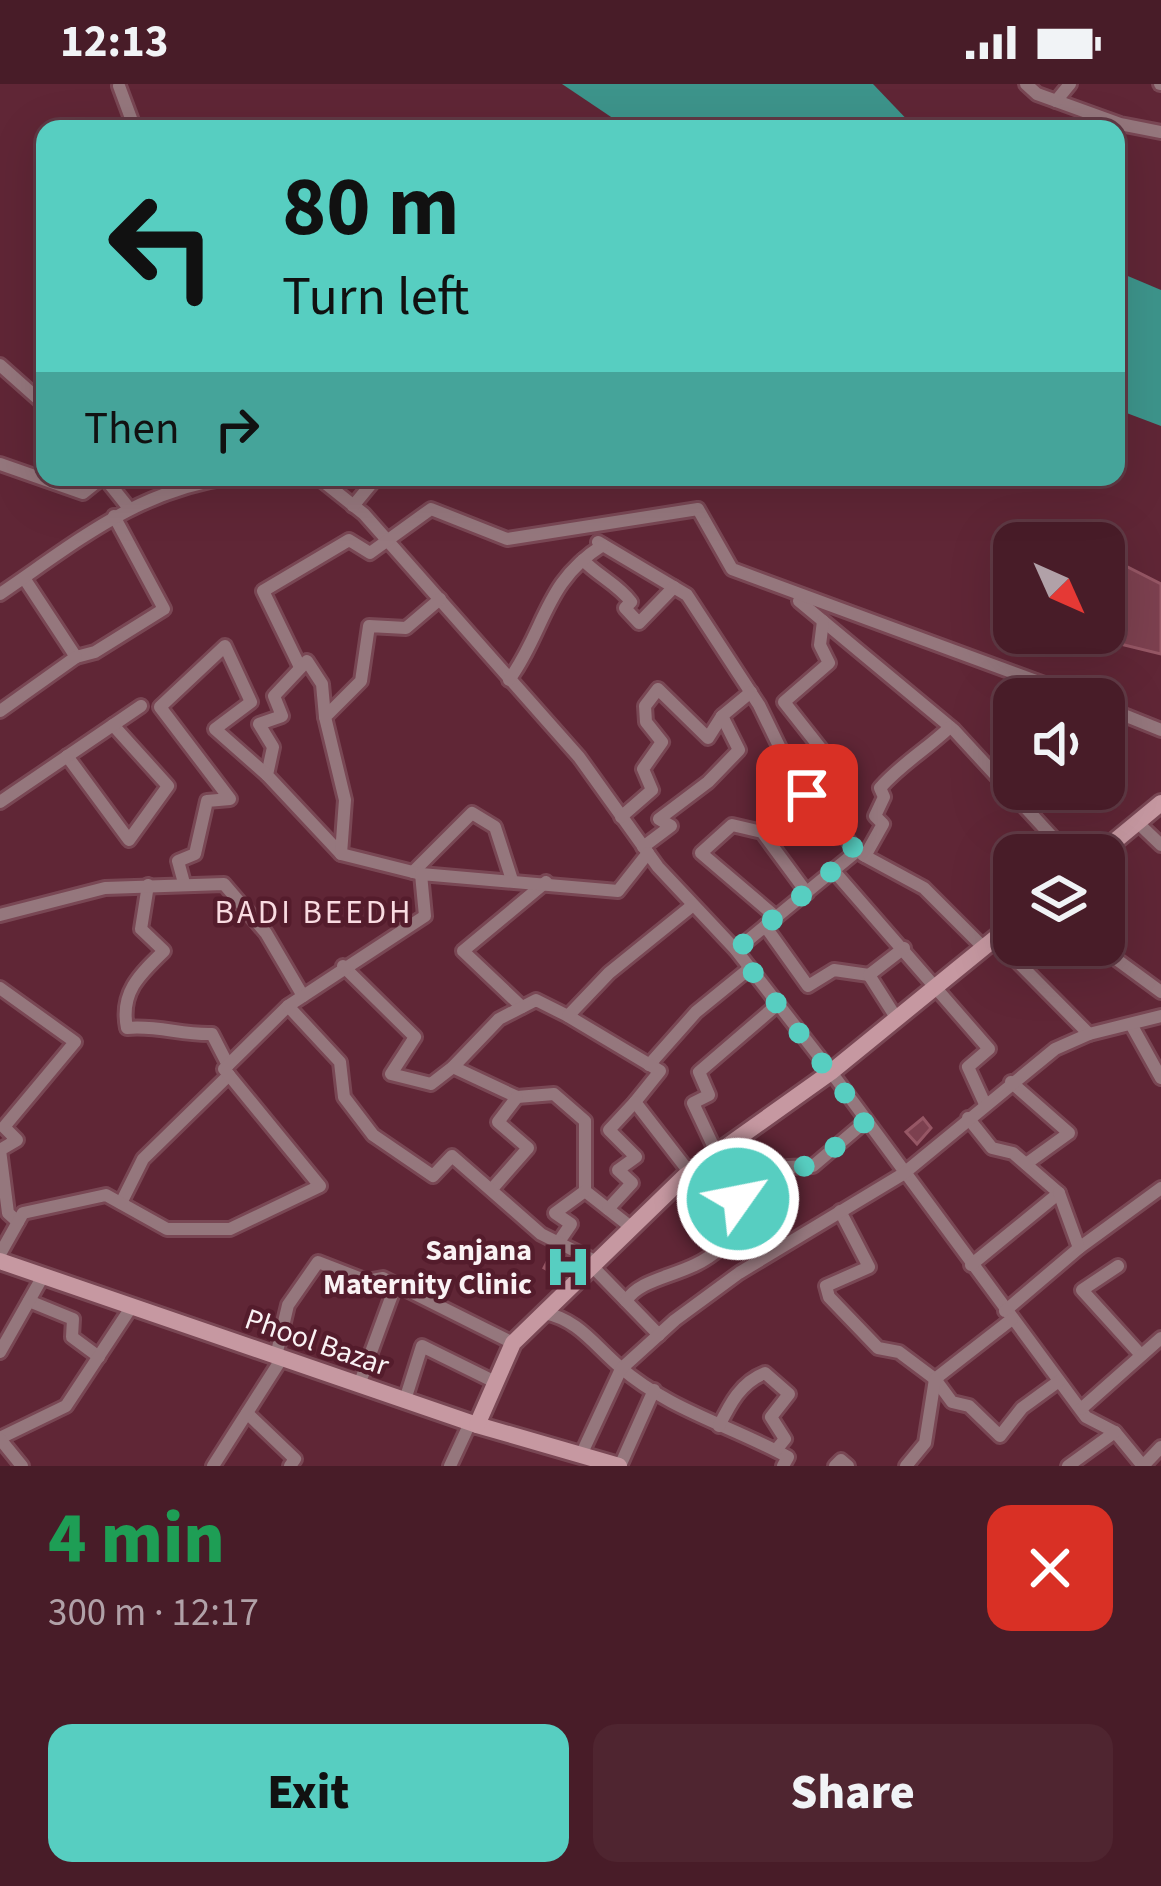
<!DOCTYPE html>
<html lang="en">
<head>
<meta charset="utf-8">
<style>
	:root { --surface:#481c28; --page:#4f2530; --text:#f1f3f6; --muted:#b1a1a8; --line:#603a45; --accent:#57cec1 }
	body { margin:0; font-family:"Source Sans 3",sans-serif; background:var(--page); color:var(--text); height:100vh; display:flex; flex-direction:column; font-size:45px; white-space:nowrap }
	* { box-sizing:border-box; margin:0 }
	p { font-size:39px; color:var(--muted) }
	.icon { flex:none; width:66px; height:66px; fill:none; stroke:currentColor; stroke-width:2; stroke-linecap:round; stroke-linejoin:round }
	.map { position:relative; height:1382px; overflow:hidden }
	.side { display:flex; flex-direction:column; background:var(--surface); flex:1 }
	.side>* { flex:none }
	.guide { position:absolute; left:36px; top:36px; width:1089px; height:366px; border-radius:24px; box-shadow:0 12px 48px #0002,0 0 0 3px var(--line); background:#57cec1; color:#111; overflow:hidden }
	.needle { width:78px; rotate:135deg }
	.controls { position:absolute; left:993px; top:438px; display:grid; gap:24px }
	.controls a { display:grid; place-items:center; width:132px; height:132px; border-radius:24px; background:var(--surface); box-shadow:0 12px 48px #0002,0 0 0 3px var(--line); font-size:60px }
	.pin { position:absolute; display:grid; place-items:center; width:102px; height:102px; color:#fff; margin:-51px; border-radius:24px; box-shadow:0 6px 18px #0006 }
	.me { position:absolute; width:132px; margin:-66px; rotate:57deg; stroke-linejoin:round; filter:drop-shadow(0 0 9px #0008) }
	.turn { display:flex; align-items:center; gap:42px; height:252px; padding:0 48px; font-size:54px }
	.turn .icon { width:156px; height:156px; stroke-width:2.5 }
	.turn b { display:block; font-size:84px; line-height:102px }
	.then { display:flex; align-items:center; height:114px; padding:0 48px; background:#0003; gap:24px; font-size:45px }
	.round { display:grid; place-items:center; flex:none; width:126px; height:126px; border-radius:24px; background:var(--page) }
	.summary { display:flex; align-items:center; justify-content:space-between; height:204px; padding:0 48px }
	h1 { font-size:72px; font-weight:800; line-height:90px; color:#1e9e55 }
	.primary-button { display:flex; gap:24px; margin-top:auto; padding:24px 48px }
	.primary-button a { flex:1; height:138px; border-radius:24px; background:var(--accent); color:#111; font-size:48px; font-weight:800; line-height:138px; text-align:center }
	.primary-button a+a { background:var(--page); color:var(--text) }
	.status { display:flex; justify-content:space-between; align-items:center; height:84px; padding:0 60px; background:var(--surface); direction:ltr }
	.status svg { height:33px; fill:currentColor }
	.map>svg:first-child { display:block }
	.water { fill:#3d948b }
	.building { fill:#7c404f; stroke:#965765; stroke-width:3 }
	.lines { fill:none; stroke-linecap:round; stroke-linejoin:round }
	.street-casing { stroke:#794754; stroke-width:18 }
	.secondary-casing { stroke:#794754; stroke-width:22 }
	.street { stroke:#95777d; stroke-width:12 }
	.secondary { stroke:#c698a1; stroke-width:16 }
	.route { stroke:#57cec1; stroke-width:21; stroke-dasharray:0 37.8 }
	.labels { text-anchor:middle; stroke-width:9; stroke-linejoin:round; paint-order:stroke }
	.poi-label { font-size:30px; font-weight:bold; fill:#faf2f4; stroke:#541c2c; text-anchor:end }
	.street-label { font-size:30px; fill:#faf2f4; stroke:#541c2c }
	.neighbourhood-label { font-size:33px; letter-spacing:3px; fill:#f9dbe1; stroke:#541c2c }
</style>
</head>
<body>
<div class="status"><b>12:13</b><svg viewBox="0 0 49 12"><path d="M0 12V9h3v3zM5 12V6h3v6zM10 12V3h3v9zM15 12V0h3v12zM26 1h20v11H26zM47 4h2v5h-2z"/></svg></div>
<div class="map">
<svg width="1161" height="1382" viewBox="0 0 1161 1382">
	<rect width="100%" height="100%" fill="#602636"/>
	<!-- water -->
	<g class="water">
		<path d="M 562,0 L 873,0 L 916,45 L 629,45 Z"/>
		<path d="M 1116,187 L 1161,206 L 1161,342 L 1116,325 Z"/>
	</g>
	<!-- building -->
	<g class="building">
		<path d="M 1104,471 L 1161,500 L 1161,570 L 1104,556 Z"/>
		<path d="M 923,1034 L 931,1044 L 917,1060 L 906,1048 Z"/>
		<path d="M 560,1171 L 577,1180 L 562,1194 L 544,1184 L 550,1172 L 557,1176 Z"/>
	</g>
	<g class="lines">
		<!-- street casing -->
		<g class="street-casing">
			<g id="street">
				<path d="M 1026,0 L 1037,10 L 1120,40 L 1161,48"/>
				<path d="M 1160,0 L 1161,0"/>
				<path d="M 119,2 L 135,45"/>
				<path d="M 1056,17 L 1070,0"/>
				<path d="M 0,281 L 45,321"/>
				<path d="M 0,380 L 83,409 L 103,393"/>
				<path d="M 104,393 L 128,423"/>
				<path d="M 306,393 L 320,395 L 364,430 L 579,673 L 658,783 L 736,866 L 831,988 L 1086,1333 L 1115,1348 L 1143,1382"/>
				<path d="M 353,422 L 377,393"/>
				<path d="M 598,458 L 687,511 L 759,621 L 796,697 L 857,767 L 736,866"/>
				<path d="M 583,476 C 598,492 619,501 631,518 L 625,524 L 639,539 L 674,503"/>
				<path d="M 24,494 L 76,573 L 95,568 L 164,525 L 114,432"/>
				<path d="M 0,510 C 78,457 137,406 233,393"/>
				<path d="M 799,517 L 954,646 L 1069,771"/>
				<path d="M 300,583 L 263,507 L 349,456 L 370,469 L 431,425 L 507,455 L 698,425 L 732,485 L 1085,615"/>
				<path d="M 509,596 C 546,545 544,498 603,461"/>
				<path d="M 1104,623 L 1161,646"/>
				<path d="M 0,627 L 76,573"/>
				<path d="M 325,633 L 322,600 L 307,577 L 274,612 L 282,632 L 259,640 L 273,663 L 267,691 L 341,770"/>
				<path d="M 67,672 L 129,756 L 168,702 L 113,641"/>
				<path d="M 807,711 L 829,675 L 784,618 L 829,579 L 820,561 L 823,537"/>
				<path d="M 0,718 L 141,622"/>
				<path d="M 621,733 L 652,706 L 643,685 L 662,658 L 646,638 L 645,622 L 658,605 L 708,654 L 722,632"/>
				<path d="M 1138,739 L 1161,761"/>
				<path d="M 643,763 L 671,742 L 659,735 L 708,698 L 739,666 L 722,632 L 751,608"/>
				<path d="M 863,771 L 924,804 L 984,864"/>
				<path d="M 865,772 L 883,740 L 875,732 L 884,713 L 880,704 C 902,679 926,666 950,643"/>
				<path d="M 833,786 L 989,965 L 968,983 L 985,1020"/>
				<path d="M 413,788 L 472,729 L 495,743 L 512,796"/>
				<path d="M 421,790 L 341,770 L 345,716 L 325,633 L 361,597 L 369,542 L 406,544 L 440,515"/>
				<path d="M 184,799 L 178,777 L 195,770 L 207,717 L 230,715 L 160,623 L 225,562 L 251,618 L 215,645 L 267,691"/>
				<path d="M 148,801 L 141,845 L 164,867 C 139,891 120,909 127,944 C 158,941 181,951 212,950 L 228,981"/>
				<path d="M 0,831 L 105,804 L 224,800 L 266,849 L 303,912"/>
				<path d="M 776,833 L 701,769 L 732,741 L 762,748 L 807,809"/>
				<path d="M 765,842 L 808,902 L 834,886 L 869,891"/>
				<path d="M 995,855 L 1089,950"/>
				<path d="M 1097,861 L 1161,908"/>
				<path d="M 343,882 L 415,953 L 391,990 L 431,1000 L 453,983"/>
				<path d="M 0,904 L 75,958 L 4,1043 L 17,1056 L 0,1066 L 8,1129 L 18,1138"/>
				<path d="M 522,923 L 463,867 L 546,798"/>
				<path d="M 568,932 L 536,916 L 499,935 L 453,983 L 517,1013 L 554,1010 L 585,1037 L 585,1107 L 632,1144"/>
				<path d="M 897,935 L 869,891 L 904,864"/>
				<path d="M 1132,942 L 1161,994"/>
				<path d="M 649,981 L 696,928 L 750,884"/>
				<path d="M 1011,998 L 1069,1049 L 1026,1080"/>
				<path d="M 968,1034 L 992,1064 L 1013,1069 L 1059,1109 L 971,1181"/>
				<path d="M 717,1070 L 693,1019 L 709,1011 L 699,988 L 778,920"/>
				<path d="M 690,1089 L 635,1018 L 660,987 L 568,932 L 609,889 L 693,821"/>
				<path d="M 492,1105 L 528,1064 L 498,1038 L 517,1013"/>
				<path d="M 121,1119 L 143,1075 L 229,991"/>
				<path d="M 608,1125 L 632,1099 L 618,1086 L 636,1073 L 609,1046 L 635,1018"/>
				<path d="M 840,1127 L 869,1183 L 826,1202 L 829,1213 L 878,1264 L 899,1268 L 935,1295 L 952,1318 L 969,1322 L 1000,1352 L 1022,1324 L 1059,1297"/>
				<path d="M 558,1159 L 571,1140 L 555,1129 L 585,1107"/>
				<path d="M 1079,1164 L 1161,1104"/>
				<path d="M 0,1170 L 23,1129 L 106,1111 L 167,1145 L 230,1145 L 320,1102 L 224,985 L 288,922"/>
				<path d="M 597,1178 L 541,1150 L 452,1072 L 433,1092 L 373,1051 L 344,1013 L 340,978 L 288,922 L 425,832 L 421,790 L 618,807 L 648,769"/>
				<path d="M 592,1182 L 626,1217"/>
				<path d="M 1118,1182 L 1082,1206 L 1141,1271"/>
				<path d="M 29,1217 L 73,1235 L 72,1253 L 99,1273"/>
				<path d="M 1005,1227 L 1079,1164 L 1059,1109"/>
				<path d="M 544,1229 C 578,1235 595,1262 620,1283 C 669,1326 732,1342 788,1373 L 783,1382"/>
				<path d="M 659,1251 L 626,1217 C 642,1191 689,1193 719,1165 L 715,1149 L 738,1115 L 758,1098 L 788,1083 L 813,1082 L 866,1037"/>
				<path d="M 0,1268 L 43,1192"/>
				<path d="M 276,1272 L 288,1221 L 318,1178 L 367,1197 L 383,1194 L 513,1259"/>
				<path d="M 359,1301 L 396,1200"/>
				<path d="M 405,1316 L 422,1262 L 495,1298"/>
				<path d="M 1081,1325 L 1161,1254"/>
				<path d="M 247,1329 L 295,1375 L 290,1382"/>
				<path d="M 719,1342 C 730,1320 741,1298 765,1289 L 789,1310 L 771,1333 L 785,1355 L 776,1366"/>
				<path d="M 0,1354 L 66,1322 L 132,1222"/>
				<path d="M 0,1355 L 22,1382"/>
				<path d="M 581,1371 L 621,1285 L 675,1236 L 739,1189 L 903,1090 L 1055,965 L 1089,950 L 1161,932"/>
				<path d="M 213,1382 L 282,1274"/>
				<path d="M 450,1382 L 470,1339"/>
				<path d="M 620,1382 L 654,1306"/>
				<path d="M 835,1382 L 841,1376 L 848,1382"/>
				<path d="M 906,1382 L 925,1359 L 935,1295 L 1012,1235"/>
				<path d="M 1068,1382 L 1115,1348"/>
				<path d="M 1143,1382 L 1161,1363"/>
			</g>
		</g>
		<!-- secondary casing -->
		<g class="secondary-casing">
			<g id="secondary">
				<path d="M 1098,771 L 1161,719"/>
				<path d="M 0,1177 L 477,1341 L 619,1382"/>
				<path d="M 477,1341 L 513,1259 L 685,1092 L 831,988 L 1014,839"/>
			</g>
		</g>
		<!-- street -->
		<use href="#street" class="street"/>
		<!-- secondary -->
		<use href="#secondary" class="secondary"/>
	</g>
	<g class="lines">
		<!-- route -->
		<path class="route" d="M 738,1115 L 788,1083 L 813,1082 L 866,1037 L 736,866 L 856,767 L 807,711"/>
	</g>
	<!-- icons -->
	<defs>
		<g id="hospital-bare" transform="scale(3.6)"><path d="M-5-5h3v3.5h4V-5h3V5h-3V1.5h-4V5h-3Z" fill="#57cec1" stroke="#541c2c" stroke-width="2.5" paint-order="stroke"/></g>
	</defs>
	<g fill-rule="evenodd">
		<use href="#hospital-bare" x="568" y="1183"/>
	</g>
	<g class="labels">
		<!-- poi labels -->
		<g class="poi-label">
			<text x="532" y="1176">Sanjana<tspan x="532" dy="34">Maternity Clinic</tspan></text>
		</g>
		<!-- street labels -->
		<g class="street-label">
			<text transform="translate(317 1258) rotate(19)" y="10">Phool Bazar</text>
		</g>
		<!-- neighbourhood labels -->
		<g class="neighbourhood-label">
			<text x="314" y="839">BADI BEEDH</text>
		</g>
	</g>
</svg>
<div class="controls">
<a><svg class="needle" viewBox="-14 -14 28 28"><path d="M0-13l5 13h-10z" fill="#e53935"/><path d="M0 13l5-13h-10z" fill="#b1a1a8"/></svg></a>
<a><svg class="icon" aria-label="sound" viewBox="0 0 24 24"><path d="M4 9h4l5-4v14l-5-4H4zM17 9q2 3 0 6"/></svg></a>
<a><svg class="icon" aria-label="layers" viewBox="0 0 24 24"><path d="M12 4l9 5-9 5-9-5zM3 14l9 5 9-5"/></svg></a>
</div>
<div class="pin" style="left:807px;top:711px;background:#d93025"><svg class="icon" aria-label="arrive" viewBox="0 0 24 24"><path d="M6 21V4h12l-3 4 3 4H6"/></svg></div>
<svg class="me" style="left:738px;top:1115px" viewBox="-20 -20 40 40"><circle r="17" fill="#57cec1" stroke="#fff" stroke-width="3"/><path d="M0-11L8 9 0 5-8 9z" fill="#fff"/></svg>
<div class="guide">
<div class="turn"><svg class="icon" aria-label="left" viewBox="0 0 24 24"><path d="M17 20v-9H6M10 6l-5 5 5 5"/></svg><div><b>80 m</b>Turn left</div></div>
<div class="then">Then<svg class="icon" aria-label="right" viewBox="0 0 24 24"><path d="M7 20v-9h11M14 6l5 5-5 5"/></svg></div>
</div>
</div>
<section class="side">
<div class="summary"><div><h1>4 min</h1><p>300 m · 12:17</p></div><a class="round" style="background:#d93025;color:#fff"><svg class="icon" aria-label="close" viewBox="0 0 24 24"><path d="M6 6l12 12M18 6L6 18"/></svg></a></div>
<div class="primary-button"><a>Exit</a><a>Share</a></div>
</section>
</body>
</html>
